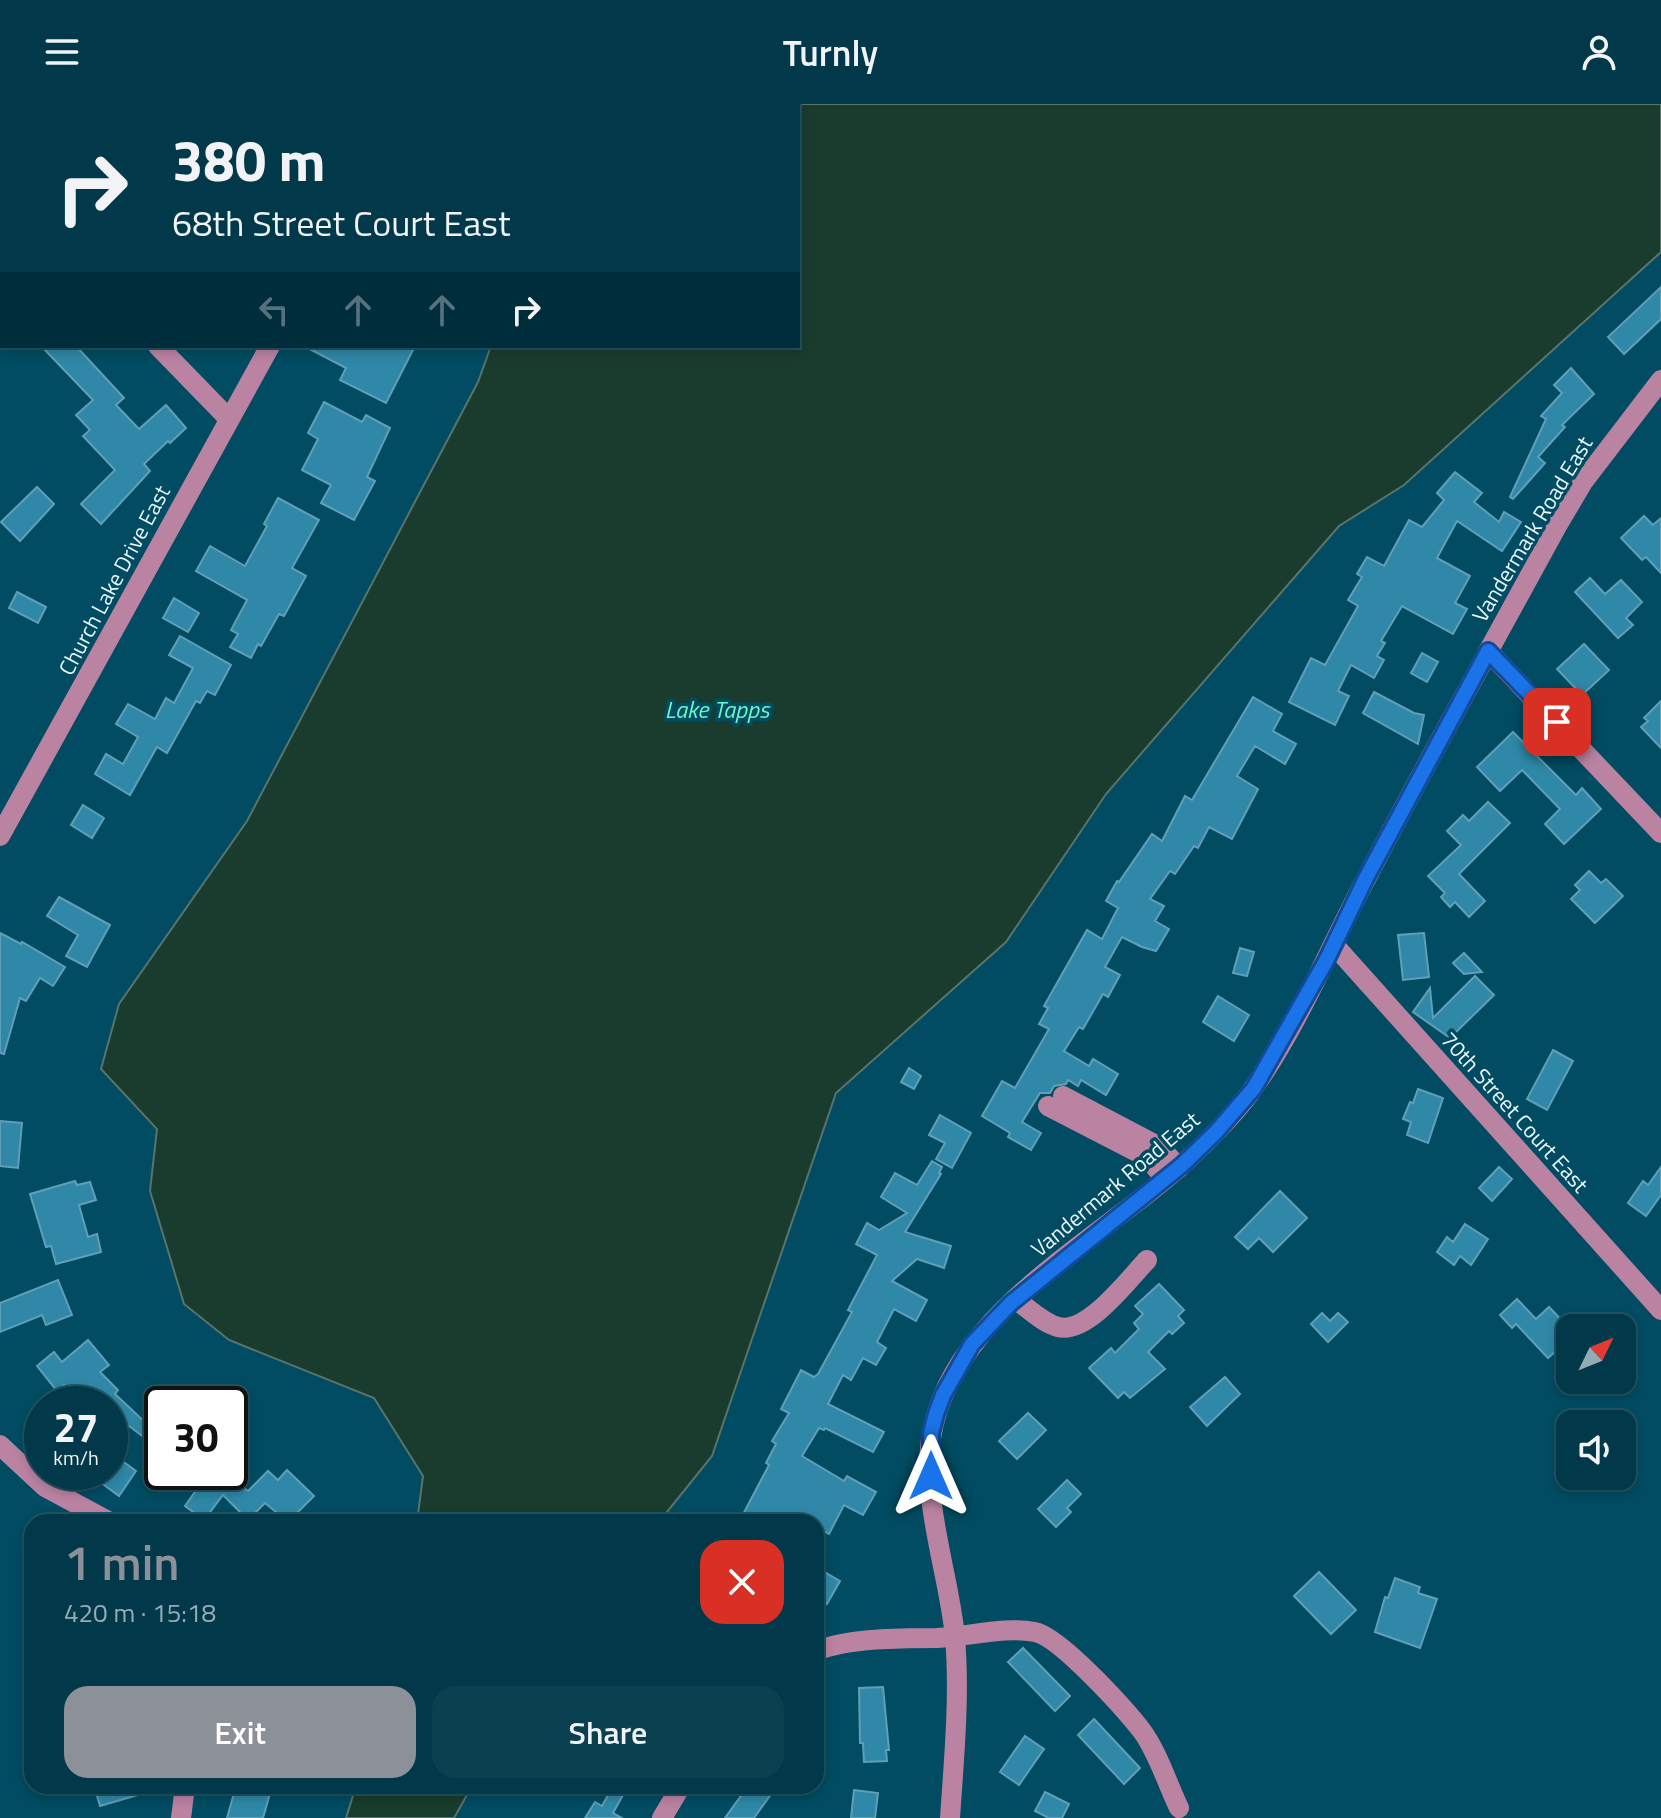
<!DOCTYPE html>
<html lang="en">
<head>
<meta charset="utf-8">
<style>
	:root { --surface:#01394a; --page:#0b4051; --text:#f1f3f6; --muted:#96acb5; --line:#235362; --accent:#8c9099 }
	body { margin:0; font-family:"Titillium Web",sans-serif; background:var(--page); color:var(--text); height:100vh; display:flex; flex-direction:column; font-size:30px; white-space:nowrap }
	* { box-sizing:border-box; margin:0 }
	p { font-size:26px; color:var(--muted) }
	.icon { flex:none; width:44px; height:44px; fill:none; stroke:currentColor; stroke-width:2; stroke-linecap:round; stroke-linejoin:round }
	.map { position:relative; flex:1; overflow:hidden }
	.panel { position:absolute; left:24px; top:1410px; width:800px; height:280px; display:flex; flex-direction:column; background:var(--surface); border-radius:24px; box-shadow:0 4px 12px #0003,0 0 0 2px var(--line) }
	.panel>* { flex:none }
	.hud { position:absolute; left:0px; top:0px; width:800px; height:244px; box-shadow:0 4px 12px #0003,0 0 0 2px var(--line); background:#01394a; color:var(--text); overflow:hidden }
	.needle { width:52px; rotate:47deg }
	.buttons { position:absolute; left:1556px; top:1210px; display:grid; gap:16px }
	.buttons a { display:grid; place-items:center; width:80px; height:80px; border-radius:16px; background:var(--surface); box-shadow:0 4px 12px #0003,0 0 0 2px var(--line); font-size:40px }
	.speed { position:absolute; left:24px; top:1282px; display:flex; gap:16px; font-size:40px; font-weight:700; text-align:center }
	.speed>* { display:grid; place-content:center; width:104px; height:104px; border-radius:50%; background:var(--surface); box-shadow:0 4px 12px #0003,0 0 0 2px var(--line); line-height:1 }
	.speed small { font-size:20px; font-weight:400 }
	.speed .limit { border:4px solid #111; border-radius:12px; background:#fff; color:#111 }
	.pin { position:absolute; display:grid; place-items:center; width:68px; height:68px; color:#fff; margin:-34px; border-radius:16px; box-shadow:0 4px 12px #0006 }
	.me { position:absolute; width:88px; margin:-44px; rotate:0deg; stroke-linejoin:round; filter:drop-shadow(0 0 6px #0008) }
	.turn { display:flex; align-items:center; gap:28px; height:168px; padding:0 40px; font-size:36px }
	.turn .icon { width:104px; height:104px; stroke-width:2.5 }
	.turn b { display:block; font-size:56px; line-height:68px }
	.lanes { display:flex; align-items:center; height:76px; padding:0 40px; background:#0003; justify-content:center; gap:40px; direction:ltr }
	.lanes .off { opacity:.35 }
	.round { display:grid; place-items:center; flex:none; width:84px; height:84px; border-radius:24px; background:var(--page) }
	.summary { display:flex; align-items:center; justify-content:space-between; height:136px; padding:0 40px }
	h1 { font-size:48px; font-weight:600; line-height:60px; color:var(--accent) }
	.button { display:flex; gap:16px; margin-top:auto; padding:16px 40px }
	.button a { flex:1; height:92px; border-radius:24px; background:var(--accent); color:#fff; font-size:32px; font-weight:600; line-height:92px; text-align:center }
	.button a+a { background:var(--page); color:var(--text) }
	header { display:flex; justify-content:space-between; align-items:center; height:104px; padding:0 40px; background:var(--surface); font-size:36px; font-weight:600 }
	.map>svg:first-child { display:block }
	.water { fill:#193c2e; stroke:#58746c; stroke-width:2 }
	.building { fill:#2f88a7; stroke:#619fb7; stroke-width:2 }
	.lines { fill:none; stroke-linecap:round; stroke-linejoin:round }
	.minor { stroke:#bb83a2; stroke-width:20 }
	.route-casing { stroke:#114b97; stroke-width:20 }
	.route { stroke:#1a73e8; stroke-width:14 }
	.labels { text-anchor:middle; stroke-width:7; stroke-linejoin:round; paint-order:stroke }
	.street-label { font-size:22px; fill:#eaf7fc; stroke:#014c62 }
	.water-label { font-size:24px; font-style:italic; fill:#68f9c3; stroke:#014c62 }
</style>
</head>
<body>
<header><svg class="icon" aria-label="menu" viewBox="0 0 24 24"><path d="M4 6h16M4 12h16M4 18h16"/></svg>Turnly<svg class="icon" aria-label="person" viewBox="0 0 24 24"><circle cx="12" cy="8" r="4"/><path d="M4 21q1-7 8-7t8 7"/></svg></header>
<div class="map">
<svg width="1661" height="1714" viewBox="0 0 1661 1714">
	<rect width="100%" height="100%" fill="#014c62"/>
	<!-- water -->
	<g class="water">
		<path d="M 577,0 L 1661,0 L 1661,148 L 1404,381 L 1339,422 L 1106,690 L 1006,838 L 836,989 L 712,1352 L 659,1418 L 417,1418 L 423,1372 L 374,1294 L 229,1236 L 184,1200 L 150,1087 L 157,1025 L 101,965 L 119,900 L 247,717 L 478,278 L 491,242 L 798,242 L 798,2 L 576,2 Z"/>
		<path d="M 356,1682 L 472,1682 L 454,1714 L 346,1714 Z"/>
	</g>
	<!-- building -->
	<g class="building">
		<path d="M 1661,183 L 1661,215 L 1624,250 L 1608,233 Z"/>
		<path d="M 41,242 L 76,242 L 124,294 L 116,301 L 139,325 L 166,301 L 186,324 L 170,339 L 168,337 L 144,360 L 150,367 L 101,420 L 81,400 L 115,366 L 83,332 L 90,326 L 76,311 L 93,296 Z"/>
		<path d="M 304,242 L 415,242 L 386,299 L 340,276 L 346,264 Z"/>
		<path d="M 1571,264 L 1594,290 L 1562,321 L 1565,323 L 1538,353 L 1545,359 L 1513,395 L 1510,393 L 1546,315 L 1541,312 L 1562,289 L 1554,281 Z"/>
		<path d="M 324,298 L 362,318 L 366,311 L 390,324 L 367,373 L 375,377 L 354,416 L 321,399 L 331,381 L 302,366 L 318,335 L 308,329 Z"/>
		<path d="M 1455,368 L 1482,389 L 1474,398 L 1499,418 L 1504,408 L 1521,418 L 1502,447 L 1457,417 L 1437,454 L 1470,472 L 1455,499 L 1467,505 L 1453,530 L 1402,502 L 1381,537 L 1385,539 L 1377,552 L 1384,556 L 1374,574 L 1351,561 L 1338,587 L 1349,592 L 1335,621 L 1289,598 L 1311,554 L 1325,561 L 1358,502 L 1348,496 L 1362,473 L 1357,470 L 1367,453 L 1384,462 L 1409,416 L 1422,423 L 1444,396 L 1437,389 Z"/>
		<path d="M 37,383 L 54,400 L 20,437 L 1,418 Z"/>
		<path d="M 278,394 L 319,416 L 292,464 L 306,472 L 284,512 L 279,510 L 261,542 L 258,540 L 251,554 L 230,543 L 238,530 L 231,526 L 247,496 L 196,467 L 210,442 L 245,462 L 267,422 L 264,420 Z"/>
		<path d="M 1644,412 L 1653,421 L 1661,414 L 1661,469 L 1646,453 L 1642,456 L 1621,434 Z"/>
		<path d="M 1590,474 L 1605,490 L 1621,476 L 1642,498 L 1626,514 L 1633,521 L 1618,534 L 1575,488 Z"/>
		<path d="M 17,488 L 46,503 L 38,519 L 9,504 Z"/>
		<path d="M 174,494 L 199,509 L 188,528 L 163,514 Z"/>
		<path d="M 180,532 L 231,561 L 215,591 L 207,587 L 200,599 L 196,597 L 167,649 L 157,643 L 130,691 L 95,670 L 106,650 L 123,660 L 138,633 L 116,620 L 128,600 L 155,615 L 166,594 L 174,599 L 193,564 L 169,551 Z"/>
		<path d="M 1584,540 L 1609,566 L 1582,591 L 1557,565 Z"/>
		<path d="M 1422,549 L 1438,558 L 1427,578 L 1411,569 Z"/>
		<path d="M 1374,588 L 1414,609 L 1424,611 L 1418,640 L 1363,609 Z"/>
		<path d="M 1253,593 L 1282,610 L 1273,627 L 1296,640 L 1285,660 L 1255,642 L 1237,672 L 1258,685 L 1232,735 L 1209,723 L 1198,744 L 1194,742 L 1175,770 L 1170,767 L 1150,795 L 1164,802 L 1155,817 L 1169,825 L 1156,847 L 1142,843 L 1122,833 L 1105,863 L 1120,871 L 1108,893 L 1103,890 L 1083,925 L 1079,923 L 1064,947 L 1089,962 L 1093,955 L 1118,970 L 1106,991 L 1081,976 L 1078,982 L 1068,976 L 1066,980 L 1054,982 L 1050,989 L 1040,989 L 1022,1018 L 1041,1029 L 1031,1046 L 1008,1033 L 1010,1029 L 982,1012 L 1002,977 L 1015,984 L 1049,925 L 1039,920 L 1048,904 L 1044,902 L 1087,826 L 1102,835 L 1118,804 L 1106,797 L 1117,777 L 1119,778 L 1152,730 L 1162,737 L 1185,692 L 1192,696 Z"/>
		<path d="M 1661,597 L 1661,644 L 1641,623 L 1648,617 L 1644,614 Z"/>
		<path d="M 1513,628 L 1576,691 L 1582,684 L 1601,705 L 1564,740 L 1545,720 L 1560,705 L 1522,666 L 1500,687 L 1477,663 Z"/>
		<path d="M 1488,698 L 1510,719 L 1459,770 L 1485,797 L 1469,813 L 1455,798 L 1450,803 L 1441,793 L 1445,789 L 1428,772 L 1461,741 L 1447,727 L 1463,711 L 1469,717 Z"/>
		<path d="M 83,701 L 104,714 L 92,734 L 71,721 Z"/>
		<path d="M 1589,767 L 1601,779 L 1606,775 L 1623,792 L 1595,819 L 1571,795 L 1580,786 L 1575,781 Z"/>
		<path d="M 59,793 L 110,821 L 87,863 L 66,852 L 78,831 L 47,812 Z"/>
		<path d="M 0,829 L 21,840 L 22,838 L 65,863 L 53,882 L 40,874 L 26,897 L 20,894 L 4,950 L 0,949 Z"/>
		<path d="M 1424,829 L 1429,873 L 1403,876 L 1398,831 Z"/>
		<path d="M 1240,844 L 1254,848 L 1247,872 L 1233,869 Z"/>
		<path d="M 1464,849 L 1482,868 L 1464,870 L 1453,859 Z"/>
		<path d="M 1475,872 L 1494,891 L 1450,934 L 1413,908 L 1430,884 L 1433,914 Z"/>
		<path d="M 1218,892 L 1249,911 L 1234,937 L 1203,918 Z"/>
		<path d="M 1553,946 L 1573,957 L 1547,1006 L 1527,995 Z"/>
		<path d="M 909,964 L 921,972 L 914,985 L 901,978 Z"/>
		<path d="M 1418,985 L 1443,994 L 1428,1039 L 1407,1031 L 1411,1018 L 1403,1015 L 1410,998 L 1413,999 Z"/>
		<path d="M 940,1011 L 971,1029 L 952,1064 L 936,1055 L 945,1039 L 929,1031 Z"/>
		<path d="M 0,1017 L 22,1019 L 18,1064 L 0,1062 Z"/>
		<path d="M 932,1057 L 942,1063 L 939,1069 L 941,1070 L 905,1128 L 951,1142 L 944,1164 L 917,1155 L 892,1177 L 927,1196 L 916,1217 L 894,1205 L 877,1238 L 886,1244 L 876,1261 L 863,1254 L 851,1276 L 843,1271 L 828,1300 L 884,1328 L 873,1348 L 825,1324 L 824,1326 L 819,1324 L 802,1352 L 844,1377 L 847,1372 L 876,1388 L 863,1411 L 844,1401 L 829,1430 L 816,1423 L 816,1418 L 806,1418 L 788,1409 L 783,1418 L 739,1418 L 769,1361 L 766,1359 L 776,1340 L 772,1337 L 789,1309 L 781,1305 L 801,1266 L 814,1273 L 818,1270 L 852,1208 L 848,1206 L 877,1151 L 856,1140 L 867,1119 L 879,1126 L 907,1109 L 881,1093 L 895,1069 L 917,1081 Z"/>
		<path d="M 1499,1063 L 1512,1075 L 1492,1097 L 1479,1084 Z"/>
		<path d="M 1661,1063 L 1661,1091 L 1646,1112 L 1628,1099 L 1643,1077 L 1648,1081 Z"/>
		<path d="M 75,1077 L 77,1081 L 90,1078 L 96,1096 L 79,1101 L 88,1133 L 97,1130 L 101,1148 L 56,1160 L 51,1142 L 46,1143 L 30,1090 Z"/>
		<path d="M 1280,1087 L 1307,1114 L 1273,1148 L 1259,1134 L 1248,1145 L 1235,1133 Z"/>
		<path d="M 1465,1120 L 1488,1135 L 1471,1161 L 1460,1152 L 1454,1161 L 1437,1148 L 1447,1133 L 1453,1138 Z"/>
		<path d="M 58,1176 L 72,1211 L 46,1221 L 42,1211 L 0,1228 L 0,1199 Z"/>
		<path d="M 1159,1180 L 1184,1206 L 1178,1212 L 1184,1219 L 1172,1230 L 1169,1227 L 1148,1248 L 1165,1265 L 1130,1294 L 1124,1288 L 1118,1294 L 1089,1264 L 1111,1244 L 1115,1249 L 1139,1225 L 1134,1219 L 1143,1210 L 1135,1202 Z"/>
		<path d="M 1517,1195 L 1536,1215 L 1549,1203 L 1570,1225 L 1570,1234 L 1548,1254 L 1516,1220 L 1512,1224 L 1500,1211 Z"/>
		<path d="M 1322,1209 L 1330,1217 L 1338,1209 L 1348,1218 L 1328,1238 L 1311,1220 Z"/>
		<path d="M 88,1236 L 109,1261 L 100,1268 L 118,1286 L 115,1290 L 148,1321 L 162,1302 L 162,1347 L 129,1322 L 110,1342 L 110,1300 L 80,1300 L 64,1281 L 57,1287 L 37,1262 L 54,1248 L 62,1258 Z"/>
		<path d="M 1225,1273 L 1240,1290 L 1207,1322 L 1190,1303 Z"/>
		<path d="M 1028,1309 L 1046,1326 L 1017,1355 L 999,1337 Z"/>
		<path d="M 110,1348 L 136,1367 L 119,1392 L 100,1378 L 107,1368 L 110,1368 Z"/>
		<path d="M 287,1366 L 314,1392 L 288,1418 L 265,1399 L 248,1416 L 223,1391 L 204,1416 L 185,1402 L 199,1382 L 180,1368 L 222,1368 L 248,1387 L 268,1367 L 278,1376 Z"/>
		<path d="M 1067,1376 L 1081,1390 L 1067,1404 L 1071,1408 L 1056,1423 L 1038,1405 Z"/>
		<path d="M 816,1463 L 840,1477 L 827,1500 L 816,1494 Z"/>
		<path d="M 1319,1468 L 1356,1506 L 1331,1530 L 1294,1492 Z"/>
		<path d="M 1395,1474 L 1420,1483 L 1418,1489 L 1437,1495 L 1420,1544 L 1375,1528 L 1385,1493 L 1388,1494 Z"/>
		<path d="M 1023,1544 L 1070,1592 L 1055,1607 L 1008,1558 Z"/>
		<path d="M 883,1583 L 889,1646 L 886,1646 L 887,1657 L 864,1658 L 863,1639 L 860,1639 L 859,1584 Z"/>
		<path d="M 1094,1615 L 1140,1664 L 1124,1680 L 1078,1631 Z"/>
		<path d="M 1025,1632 L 1044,1645 L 1019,1681 L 1000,1668 Z"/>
		<path d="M 94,1682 L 154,1682 L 155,1686 L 100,1702 Z"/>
		<path d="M 236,1682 L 272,1682 L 263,1714 L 227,1714 Z"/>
		<path d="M 613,1682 L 628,1682 L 613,1709 L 622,1714 L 585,1714 L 595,1698 L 602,1702 Z"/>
		<path d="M 748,1682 L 777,1682 L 754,1714 L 725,1714 Z"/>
		<path d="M 854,1686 L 878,1689 L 875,1714 L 851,1714 Z"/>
		<path d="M 1045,1688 L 1069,1700 L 1062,1714 L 1049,1714 L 1035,1707 Z"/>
	</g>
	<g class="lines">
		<!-- minor -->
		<g class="minor">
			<path d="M 377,2 L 378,0"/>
			<path d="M 0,81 L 2,83"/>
			<path d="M 158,242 L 228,314"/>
			<path d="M 1488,547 L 1661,729"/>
			<path d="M 0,732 L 270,242"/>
			<path d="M 1334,841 L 1661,1206"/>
			<path d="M 1063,992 L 1160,1043 L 1179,1064"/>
			<path d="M 1048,1002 L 1147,1053 L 1165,1075"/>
			<path d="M 1015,1195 C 1028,1204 1043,1219 1058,1223 C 1087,1231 1128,1176 1147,1156"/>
			<path d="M 0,1341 L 45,1383 L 110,1418"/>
			<path d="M 816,1547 C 849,1534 901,1534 937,1534 C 969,1533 1003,1522 1035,1528 C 1060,1533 1125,1605 1142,1627 C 1157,1647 1168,1681 1179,1704"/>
			<path d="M 181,1714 L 185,1682"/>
			<path d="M 662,1714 L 681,1682"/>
			<path d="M 950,1714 C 954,1654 960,1593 955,1533 C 948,1460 914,1380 937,1308 C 971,1199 1103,1133 1184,1059 C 1209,1036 1236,1010 1255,982 C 1300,917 1330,843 1366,775 C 1428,656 1493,539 1557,422 L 1583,378 L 1661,276"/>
		</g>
	</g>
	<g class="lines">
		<!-- route casing -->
		<g class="route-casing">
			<path id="route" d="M 931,1372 L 931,1329 L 936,1310 L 943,1291 L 972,1240 L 1011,1199 L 1182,1061 L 1216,1028 L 1254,984 L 1326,857 L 1366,774 L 1488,547 L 1557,618"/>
		</g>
		<!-- route -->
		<use href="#route" class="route"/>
	</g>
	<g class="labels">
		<!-- street labels -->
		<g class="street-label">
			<text transform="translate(1532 425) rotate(-59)" y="8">Vandermark Road East</text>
			<text transform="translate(114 476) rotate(-62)" y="8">Church Lake Drive East</text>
			<text transform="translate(1515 1008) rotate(48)" y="8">70th Street Court East</text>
			<text transform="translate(1115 1080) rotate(-40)" y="8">Vandermark Road East</text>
		</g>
		<!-- water labels -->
		<g class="water-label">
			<text x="717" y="614">Lake Tapps</text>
		</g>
	</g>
</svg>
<div class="buttons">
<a><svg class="needle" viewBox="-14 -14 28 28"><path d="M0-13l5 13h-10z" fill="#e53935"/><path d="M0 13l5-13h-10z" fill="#96acb5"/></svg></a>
<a><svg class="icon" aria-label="sound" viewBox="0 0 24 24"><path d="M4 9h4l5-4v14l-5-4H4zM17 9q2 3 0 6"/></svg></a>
</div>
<div class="speed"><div>27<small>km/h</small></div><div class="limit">30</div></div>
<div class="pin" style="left:1557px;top:618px;background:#d93025"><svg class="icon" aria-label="arrive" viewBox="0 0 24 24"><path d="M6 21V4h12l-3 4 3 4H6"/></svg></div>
<svg class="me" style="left:931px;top:1372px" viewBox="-20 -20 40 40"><path d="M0-17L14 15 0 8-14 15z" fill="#1a73e8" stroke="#fff" stroke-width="4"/></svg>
<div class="hud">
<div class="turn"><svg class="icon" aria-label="right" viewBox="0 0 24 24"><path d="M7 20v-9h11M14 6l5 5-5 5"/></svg><div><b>380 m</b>68th Street Court East</div></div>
<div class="lanes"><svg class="icon off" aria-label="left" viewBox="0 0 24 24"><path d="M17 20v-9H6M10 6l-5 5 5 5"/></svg><svg class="icon off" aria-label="ahead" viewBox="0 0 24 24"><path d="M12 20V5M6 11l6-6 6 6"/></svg><svg class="icon off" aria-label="ahead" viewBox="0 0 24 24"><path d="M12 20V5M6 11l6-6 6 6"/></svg><svg class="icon" aria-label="right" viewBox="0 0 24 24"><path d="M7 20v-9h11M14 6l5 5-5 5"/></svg></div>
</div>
<section class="panel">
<div class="summary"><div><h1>1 min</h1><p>420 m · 15:18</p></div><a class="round" style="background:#d93025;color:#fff"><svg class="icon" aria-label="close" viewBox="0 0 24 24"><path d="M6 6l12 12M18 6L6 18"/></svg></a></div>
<div class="button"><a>Exit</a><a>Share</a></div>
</section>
</div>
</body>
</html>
